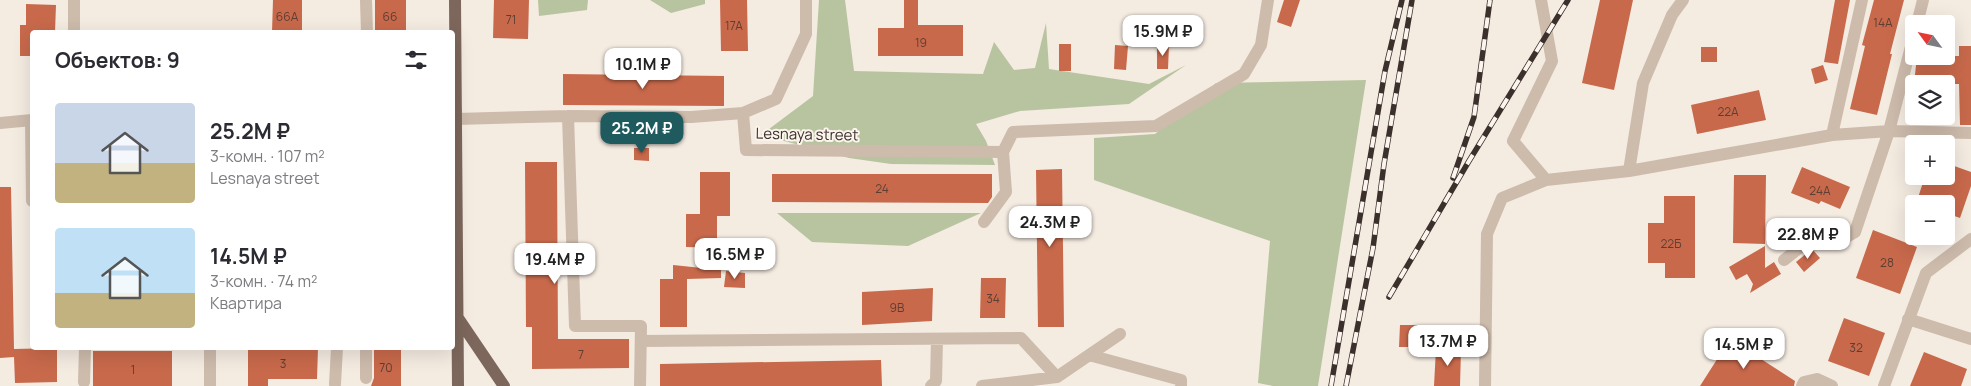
<!DOCTYPE html>
<html lang="ru">
<meta charset="utf-8">
<style>
:root{--surface:#fff;--page:#f7f7f7;--text:#2b2b33;--muted:#7c7c81;--accent:#1f5a5e}
body{margin:0;font-family:Manrope,sans-serif;background:var(--page);color:var(--text);height:100vh;display:flex;flex-direction:column;font-size:19px;white-space:nowrap}
*{box-sizing:border-box;margin:0}
p{font-size:16px;color:var(--muted)}
.icon{flex:none;width:28px;height:28px;fill:none;stroke:currentColor;stroke-width:2;stroke-linecap:round;stroke-linejoin:round}
.map{position:relative;flex:1;overflow:hidden}
.drawer{position:absolute;left:30px;top:30px;width:425px;height:320px;display:flex;flex-direction:column;background:var(--surface);border-radius:5px;box-shadow:0 5px 20px #0002}
.drawer>*{flex:none}
.needle{width:32px;rotate:303deg}
.fabs{position:absolute;left:1905px;top:15px;display:grid;gap:10px}
.fabs a{display:grid;place-items:center;width:50px;height:50px;border-radius:5px;background:var(--surface);box-shadow:0 5px 20px #0002;font-size:25px}
.price{position:absolute;translate:-50% -42px;padding:0 11px;border-radius:10px;background:#fff;color:#222;font-size:16px;line-height:32px;filter:drop-shadow(0 1px 2px #0008)}
.price::after{content:'';position:absolute;left:50%;top:30px;width:15px;height:11px;margin-left:-8px;background:inherit;clip-path:polygon(0 0,100% 0,50% 100%)}
.price.active{background:var(--accent);color:#fff}
ul{padding:0;list-style:none}
li{display:flex;align-items:center;gap:15px;height:125px;padding:0 25px}
li span{display:grid;place-items:center;flex:none;width:140px;height:100px;border-radius:5px;color:#555}
li>.icon{margin-inline-start:auto}
span .icon{width:60px;height:60px;fill:#fffc;stroke-width:1}
li b{font-size:21px}
h2{display:flex;justify-content:space-between;align-items:center;height:60px;padding:0 25px;font-size:21px}
.map>svg:first-child{display:block}
</style>
<div class="map">
<svg width="1971" height="386" viewBox="0 0 1971 386">
<rect width="100%" height="100%" fill="#f4ebe1"/>
<path fill="#b8c4a0" d="M538 0H588L587 10 539 16Z
M650 0H705V4L671 13Z
M819 0H845L854 71 983 74 994 42 1014 70 1035 68 1046 23 1049 69 1149 84 1186 65 1129 104 1020 111 976 124 986 141 995 165 891 164 849 158 761 135 813 96Z
M1366 80 1318 386H1273L1258 383 1270 241 1094 180V138L1155 134 1216 83Z
M777 213H981L908 246 812 242Z"/>
<path fill="#c8694b" d="M273 0H302V32H272Z
M375 0H406V32H375Z
M494 0H529L528 39 493 38Z
M720 0H747L748 51H721Z
M904 0H918V25H963V56H878V28H904Z
M1284 0H1300L1291 27 1277 22Z
M1600 0H1633L1614 90 1582 83Z
M1835 0H1850L1838 64 1824 62Z
M1874 0H1904L1890 54H1892L1877 115 1850 109 1865 46 1862 45Z
M26 4 56 5 55 32H32V56H20V25H26Z
M1059 44H1071V71H1059Z
M1115 45 1128 46 1126 70 1114 69Z
M1157 45H1169L1168 69H1157Z
M1959 46H1971V125H1960L1959 84H1914L1917 56H1959Z
M1701 47H1717V62H1701Z
M1823 65 1828 80 1815 84 1811 69Z
M563 74 724 76V106L563 105Z
M1759 90 1766 120 1697 134 1691 105Z
M634 148H649V161L634 160Z
M525 162H557L558 339H629V368L532 369V327H526Z
M1946 163 1971 172V186L1960 218 1946 213V204H1916L1925 176H1946Z
M1802 167 1850 187 1840 209 1821 201 1819 204 1791 193Z
M1062 169 1064 327H1038L1036 170Z
M700 172H730V216H717V248L686 247V214H700Z
M772 174H992V197L988 203 772 202Z
M1734 175H1766L1765 244 1733 243Z
M0 187H11L14 349 57 348V382L15 383 14 357 0 358Z
M1664 196H1695V278H1665V263H1648V223H1664Z
M1873 230 1917 247 1900 294 1856 278Z
M1765 246V268L1774 262 1781 274 1750 293 1753 284 1747 274 1736 280 1729 267Z
M1812 249 1820 258 1804 272 1796 262Z
M673 265 721 270V278L687 279V327H660V279H673Z
M726 271 745 273V288L724 287Z
M981 278H1006L1005 318H980Z
M933 288 932 321 862 325V292Z
M1844 318 1885 333 1869 376 1828 361Z
M1400 325H1437V347H1399Z
M1730 339 1795 381 1794 386H1700Z
M248 348H318L317 379H268V386H248Z
M374 348H401V386H371L374 378Z
M1436 348 1461 349 1460 386H1434Z
M93 351H172V386H93Z
M1924 352 1967 369 1961 386H1910Z
M881 360 882 386H660V364Z"/>
<g fill="none" stroke-linecap="round" stroke-linejoin="round">
<path stroke="#cdbbac" stroke-width="12" d="M366 0 367 32
M1541 0 1552 61 1513 141 1546 180 1629 171 1832 135 1889 131 1971 133
M1917 24 1923 0
M74 32V0
M456 110V119L568 116 691 117 743 113 746 150 1003 152
M743 113 776 99 806 34V0
M568 116 575 326H641L640 386
M31 120 32 201
M0 123 32 120
M1832 135 1862 0
M1629 171 1643 83 1672 15 1683 0
M984 222 1006 192 1003 152 1013 132 1156 126 1244 74 1261 45 1268 0
M1784 260 1812 238 1848 236 1855 232 1889 131 1914 35
M1908 319 1971 339
M641 341 1021 338 1057 377
M366 348V378
M1089 355 1181 380V386
M84 382 85 348
M335 384 337 348
M210 386V348
M931 386 936 381 937 339
M982 386 1057 377 1120 334
M1485 386 1487 234 1502 198 1546 180
M1802 386 1804 382 1817 379 1832 386
M1884 386 1926 273 1971 239"/>
<path stroke="#7d675c" stroke-width="12" d="M455 0 458 386
M458 318 504 386"/>
<defs>
<path id="rail" d="M1453 178 1474 117 1490 0
M1389 297 1469 161 1568 0
M1331 386 1385 71 1402 0
M1346 386 1373 248 1384 164 1412 0"/>
</defs>
<use href="#rail" stroke="#3b302b" stroke-width="5.5"/>
<use href="#rail" stroke="#fbf5ee" stroke-width="4" stroke-dasharray="11" stroke-linecap="butt"/>
</g>
<g text-anchor="middle" dominant-baseline="central" stroke-width="4" stroke-linejoin="round" paint-order="stroke">
<g font-size="12" fill="#5e3e33">
<text x="287" y="16">66А</text>
<text x="390" y="16">66</text>
<text x="511" y="19">71</text>
<text x="1883" y="22">14А</text>
<text x="734" y="25">17А</text>
<text x="921" y="42">19</text>
<text x="1728" y="111">22А</text>
<text x="882" y="188">24</text>
<text x="1820" y="190">24А</text>
<text x="1671" y="243">22Б</text>
<text x="1887" y="262">28</text>
<text x="993" y="298">34</text>
<text x="897" y="307">9В</text>
<text x="1856" y="347">32</text>
<text x="581" y="354">7</text>
<text x="283" y="363">3</text>
<text x="386" y="367">70</text>
<text x="133" y="369">1</text>
</g>
<g font-size="15" fill="#3b302b" stroke="#fbf5ee">
<text transform="translate(807 134) rotate(1)">Lesnaya street</text>
</g>
</g>
</svg>
<div class="fabs">
<a><svg class="needle" viewBox="-14 -14 28 28"><path d="M0-13l5 13h-10z" fill="#e53935"/><path d="M0 13l5-13h-10z" fill="#7c7c81"/></svg></a>
<a><svg class="icon" aria-label="layers" viewBox="0 0 24 24"><path d="M12 4l9 5-9 5-9-5zM3 14l9 5 9-5"/></svg></a>
<a>+</a>
<a>−</a>
</div>
<b class="price" style="left:1163px;top:57px">15.9M ₽</b>
<b class="price" style="left:643px;top:90px">10.1M ₽</b>
<b class="price active" style="left:642px;top:154px">25.2M ₽</b>
<b class="price" style="left:1050px;top:248px">24.3M ₽</b>
<b class="price" style="left:1808px;top:260px">22.8M ₽</b>
<b class="price" style="left:735px;top:280px">16.5M ₽</b>
<b class="price" style="left:555px;top:285px">19.4M ₽</b>
<b class="price" style="left:1448px;top:367px">13.7M ₽</b>
<b class="price" style="left:1744px;top:370px">14.5M ₽</b>
<section class="drawer">
<h2>Объектов: 9<svg class="icon" aria-label="filters" viewBox="0 0 24 24"><path d="M4 7h16M4 17h16"/><circle cx="9" cy="7" r="2"/><circle cx="15" cy="17" r="2"/></svg></h2>
<ul>
<li><span style="background:linear-gradient(#c9d6e8 60%,#c2b280 0)"><svg class="icon" aria-label="home" viewBox="0 0 24 24"><path d="M3 11l9-7 9 7M6 9v11h12V9"/></svg></span><div><b>25.2M ₽</b><p>3-комн. · 107 m²</p><p>Lesnaya street</p></div></li>
<li><span style="background:linear-gradient(#bfe0f5 65%,#c2b280 0)"><svg class="icon" aria-label="home" viewBox="0 0 24 24"><path d="M3 11l9-7 9 7M6 9v11h12V9"/></svg></span><div><b>14.5M ₽</b><p>3-комн. · 74 m²</p><p>Квартира</p></div></li>
</ul>
</section>
</div>
